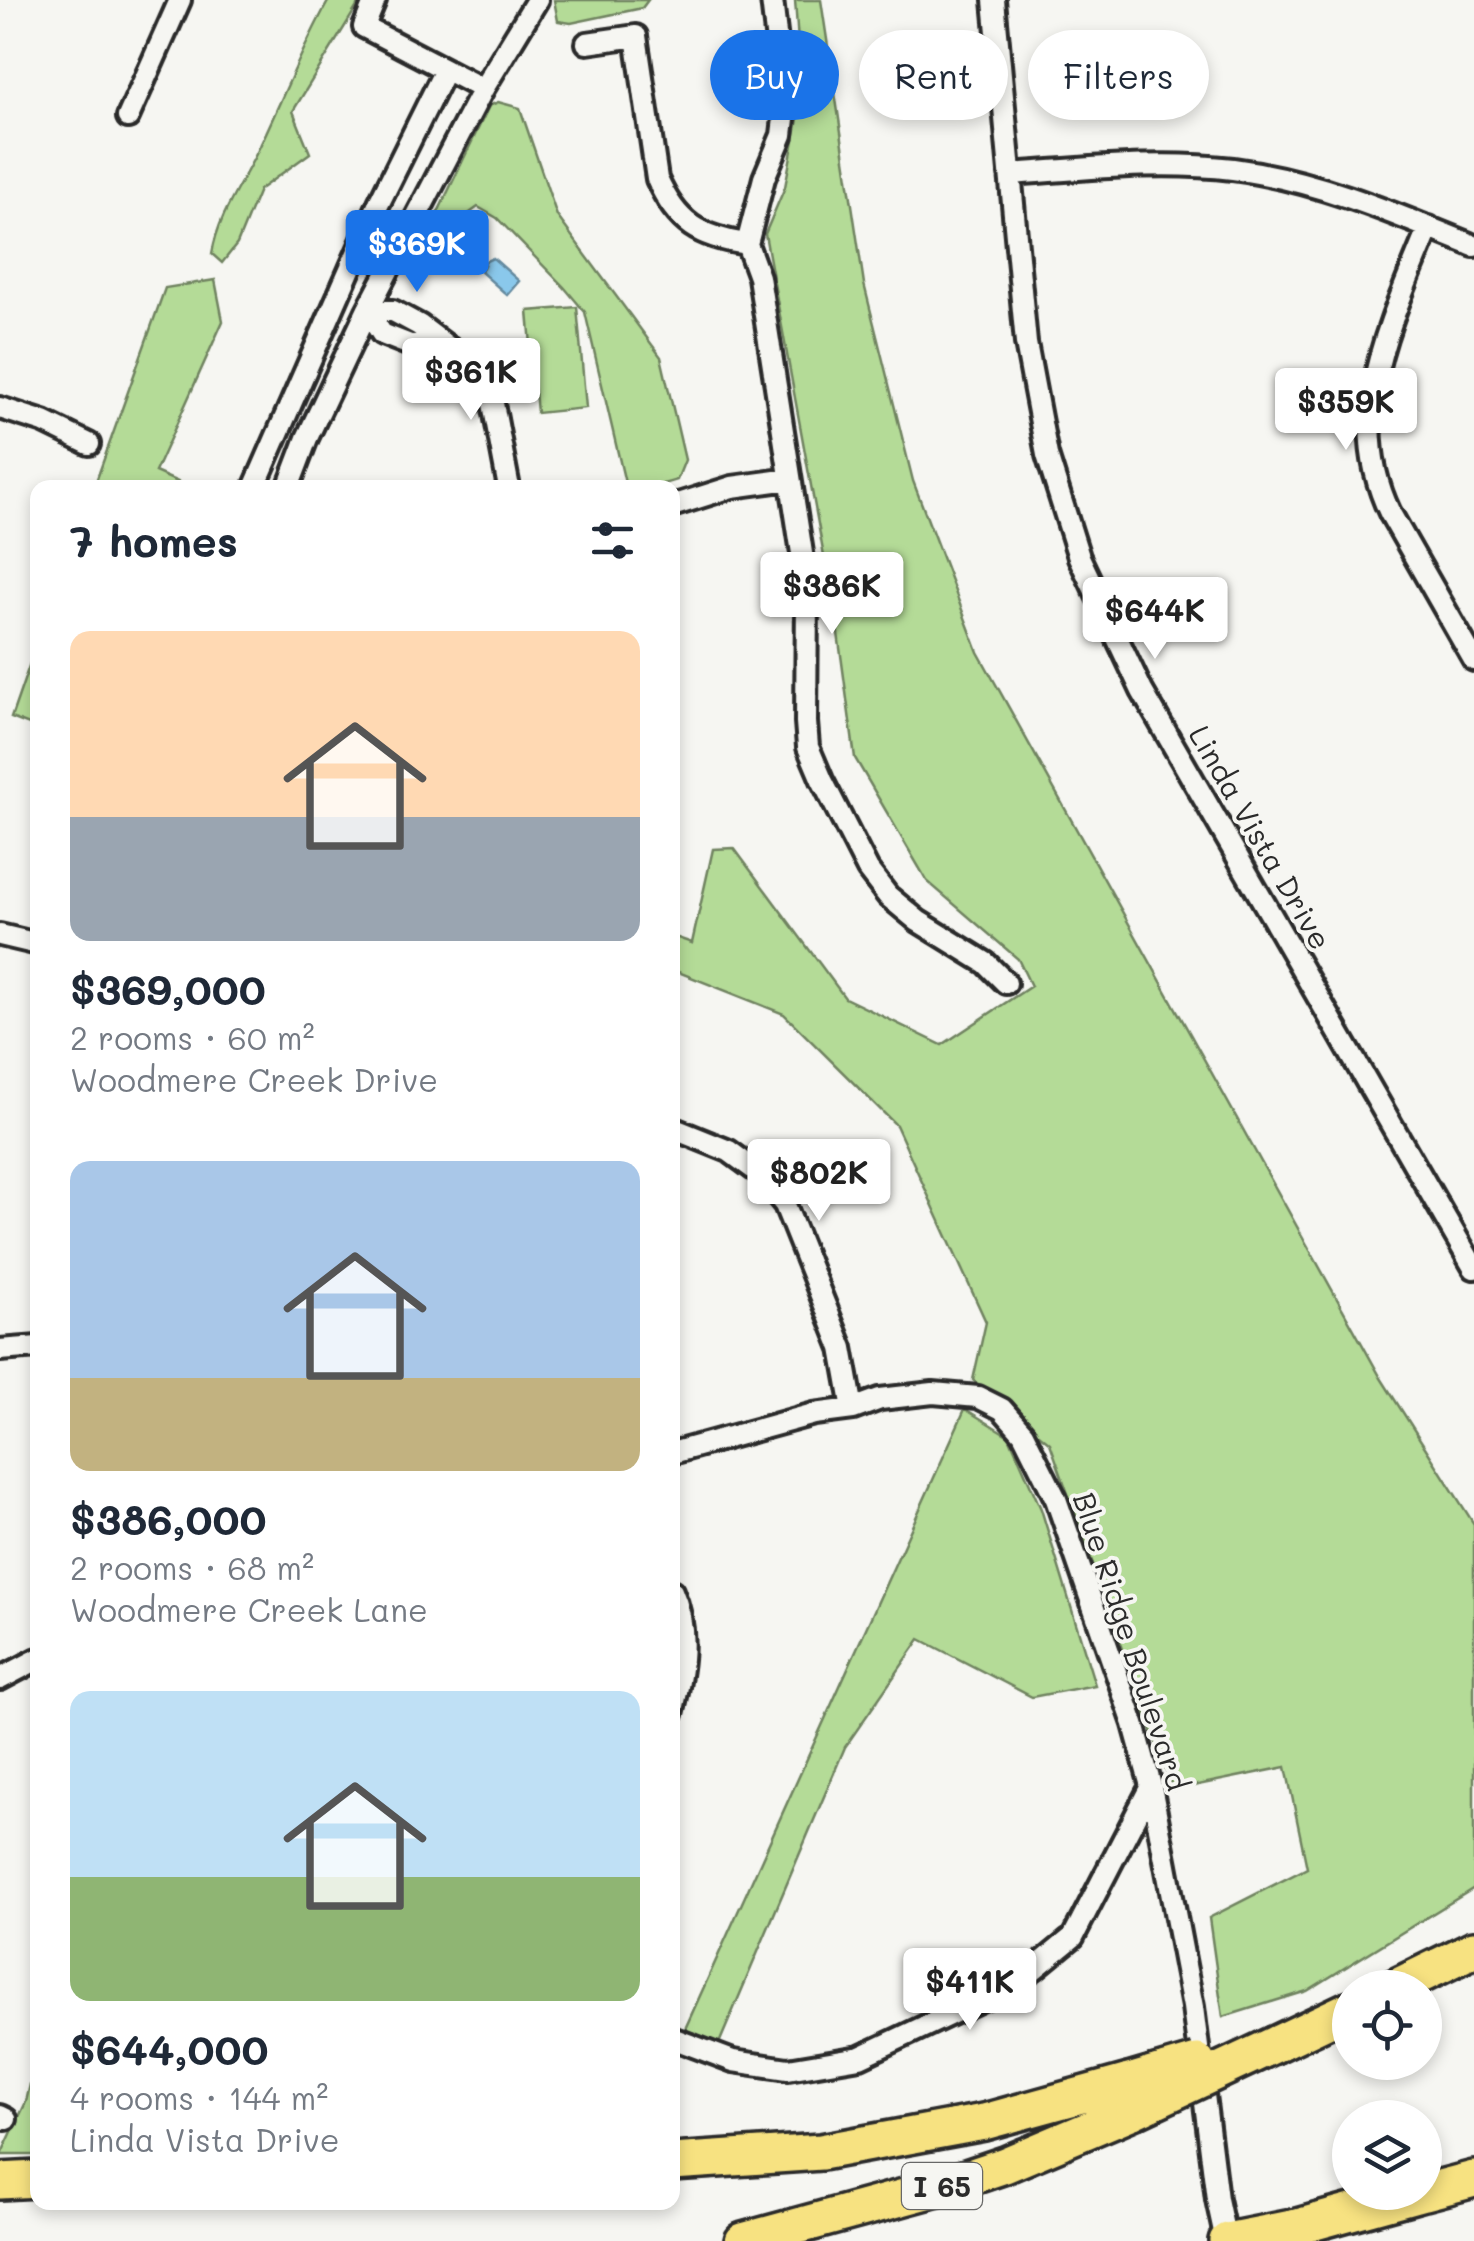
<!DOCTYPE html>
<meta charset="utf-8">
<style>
:root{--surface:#fff;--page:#f2f2f3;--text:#1f2937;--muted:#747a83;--accent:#1a73e8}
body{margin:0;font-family:Mali,sans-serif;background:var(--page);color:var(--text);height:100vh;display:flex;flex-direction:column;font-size:38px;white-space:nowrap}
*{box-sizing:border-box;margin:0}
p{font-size:32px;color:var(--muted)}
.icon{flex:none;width:55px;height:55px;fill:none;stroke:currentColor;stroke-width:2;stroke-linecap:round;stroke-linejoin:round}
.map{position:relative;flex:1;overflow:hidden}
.side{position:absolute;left:30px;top:480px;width:650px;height:1730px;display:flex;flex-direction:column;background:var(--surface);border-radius:20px;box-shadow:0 5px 15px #0003}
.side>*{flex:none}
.hud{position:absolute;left:710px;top:30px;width:612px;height:90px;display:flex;gap:20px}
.tools{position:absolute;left:1332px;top:1970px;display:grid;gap:20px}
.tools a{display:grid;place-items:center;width:110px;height:110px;border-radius:50%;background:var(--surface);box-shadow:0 5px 15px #0003;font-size:50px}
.price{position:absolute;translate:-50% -85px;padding:0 22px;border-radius:10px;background:#fff;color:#222;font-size:32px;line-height:65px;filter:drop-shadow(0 2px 5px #0008)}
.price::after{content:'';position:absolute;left:50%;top:60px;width:30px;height:22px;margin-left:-15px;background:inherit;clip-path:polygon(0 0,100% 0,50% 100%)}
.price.active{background:var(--accent);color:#fff}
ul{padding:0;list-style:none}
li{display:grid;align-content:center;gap:20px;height:530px;padding:0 40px}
li span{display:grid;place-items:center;height:310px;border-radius:20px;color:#555}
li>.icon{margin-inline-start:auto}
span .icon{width:180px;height:180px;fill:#fffc;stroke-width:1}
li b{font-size:42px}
h2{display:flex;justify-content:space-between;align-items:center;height:120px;padding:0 40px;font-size:42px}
.tag{padding:0 35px;border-radius:45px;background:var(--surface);box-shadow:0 5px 15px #0003;font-size:35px;line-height:90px}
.tag.active{background:var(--accent);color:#fff}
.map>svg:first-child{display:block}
</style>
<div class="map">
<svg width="1474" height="2241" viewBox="0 0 1474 2241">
<rect width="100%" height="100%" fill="#f6f6f2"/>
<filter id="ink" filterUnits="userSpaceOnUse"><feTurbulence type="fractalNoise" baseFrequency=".01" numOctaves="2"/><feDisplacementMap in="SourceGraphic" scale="20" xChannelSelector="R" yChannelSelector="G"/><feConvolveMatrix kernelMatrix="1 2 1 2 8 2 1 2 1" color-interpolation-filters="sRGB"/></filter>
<g filter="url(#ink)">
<path fill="#b4db97" stroke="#708361" stroke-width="2.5" d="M329 0H361L293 111 310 153 259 190 237 244 222 263 212 254C218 215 242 184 259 148 283 98 302 48 329 0Z
M554 0H648L642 8 571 23 558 21Z
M795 0H821L864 284 913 481 978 652 1381 1378 1474 1524V1888L1307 1991 1223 2017 1209 1918 1307 1868 1286 1767 1173 1790 1050 1443 973 1380 986 1322 896 1125 784 1014 673 970 672 936 692 943 713 849 734 848 845 998 942 1045 1031 986 1018 959 927 881 855 758 838 633 765 234 785 187 802 98Z
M498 102 520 108 557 216 661 357 685 460 677 480C658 486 644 490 625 483L585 312 564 287 497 218 478 207 441 234 432 225 489 106Z
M215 280 223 321 155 472 189 487H94L165 288Z
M577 307 586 408 537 413 528 311Z
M37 643V728L11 718Z
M965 1409 1009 1436 1041 1509 1095 1685 1032 1697 920 1639 845 1747 718 2046 685 2029Z
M37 2053V2155H1L26 2102Z"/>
<path fill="#8ac8eb" stroke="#64899e" stroke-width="2.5" d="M493 258 519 281 507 295 481 272 486 261Z"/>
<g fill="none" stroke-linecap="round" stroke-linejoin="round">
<defs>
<path id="street" d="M375 0 364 27 483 89
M994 0 1026 343 1047 455 1079 557 1142 691 1474 1268
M587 43 636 36 657 179C677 224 699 237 747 244
M128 117 180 0
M1010 174C1084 169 1159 160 1233 169 1317 180 1396 214 1474 246
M1429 227C1392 320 1342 414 1390 513L1474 660
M747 244 759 277 804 566 807 597 806 722 808 747 822 780 868 870 888 896 918 921 986 963 1006 983
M747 244 764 178 782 135 785 110 772 0
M367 311H393L419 325 477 369 492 398 509 488
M367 311 382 334 410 345H442
M0 408 44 422 89 444
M254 488 379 203 445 70
M288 488 307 438 367 311 483 89 537 0
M672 506 732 487 790 479
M0 935 38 944
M672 1128 729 1151 759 1173 785 1205 842 1348 853 1409
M0 1350 38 1347
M672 1453 814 1414 853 1409 880 1399 933 1393 978 1397 1002 1409 1023 1433 1056 1499 1134 1724 1151 1786 1193 2007 1217 2199 1226 2241
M672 1591C690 1631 682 1673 672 1714
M0 1679 38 1659
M672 2038 733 2061 788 2069 860 2057 989 1996 1034 1969 1073 1937 1151 1786
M0 2116 6 2119"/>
<path id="highway" d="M1394 1988 1474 1949
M1276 2044 1350 2009
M672 2162 821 2152 984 2122 1129 2082
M0 2181 38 2179
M1425 2192 1474 2179
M743 2241 934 2189 1005 2165 1133 2111
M1227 2241 1297 2227 1424 2192"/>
</defs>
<use href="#street" stroke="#2b2b2b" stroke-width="28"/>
<use href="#highway" stroke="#2b2b2b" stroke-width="42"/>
<use href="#street" stroke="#f6f6f2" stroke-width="20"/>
<use href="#highway" stroke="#f7e281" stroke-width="35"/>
<defs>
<path id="highway-bridge" d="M1129 2082 1197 2062
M1133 2111 1276 2044"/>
</defs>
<use href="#highway-bridge" stroke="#2b2b2b" stroke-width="42" stroke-linecap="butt"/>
<use href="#highway-bridge" stroke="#f7e281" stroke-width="35"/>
</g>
</g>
<g text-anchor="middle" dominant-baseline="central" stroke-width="8" stroke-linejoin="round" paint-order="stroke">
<rect fill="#f6f6f2" stroke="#686867" stroke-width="2.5" x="902" y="2163" width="80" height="46" rx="8"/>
<g font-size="28" font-weight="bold" fill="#2b2b2b">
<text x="942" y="2186">I 65</text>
</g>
<g font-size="30" fill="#2b2b2b" stroke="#f6f6f2">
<text transform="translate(1261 837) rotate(60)">Linda Vista Drive</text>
<text transform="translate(1132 1641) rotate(72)">Blue Ridge Boulevard</text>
</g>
</g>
</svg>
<div class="tools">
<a><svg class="icon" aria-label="locate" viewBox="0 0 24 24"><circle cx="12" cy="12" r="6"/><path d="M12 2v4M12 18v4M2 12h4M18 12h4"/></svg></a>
<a><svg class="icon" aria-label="layers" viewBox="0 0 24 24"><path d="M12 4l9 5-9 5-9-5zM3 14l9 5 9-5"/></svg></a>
</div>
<b class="price active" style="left:417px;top:295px">$369K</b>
<b class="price" style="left:471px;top:423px">$361K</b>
<b class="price" style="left:1346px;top:453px">$359K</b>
<b class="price" style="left:832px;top:637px">$386K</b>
<b class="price" style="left:1155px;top:662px">$644K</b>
<b class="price" style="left:819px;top:1224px">$802K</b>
<b class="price" style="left:970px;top:2033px">$411K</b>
<div class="hud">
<a class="tag active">Buy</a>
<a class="tag">Rent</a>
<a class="tag">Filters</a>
</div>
<section class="side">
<h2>7 homes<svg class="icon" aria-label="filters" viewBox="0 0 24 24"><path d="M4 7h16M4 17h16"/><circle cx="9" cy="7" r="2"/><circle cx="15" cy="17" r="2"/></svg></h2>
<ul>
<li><span style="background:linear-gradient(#ffd9b3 60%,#9aa5b1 0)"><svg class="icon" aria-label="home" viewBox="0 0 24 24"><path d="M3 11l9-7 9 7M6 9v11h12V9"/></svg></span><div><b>$369,000</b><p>2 rooms · 60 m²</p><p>Woodmere Creek Drive</p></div></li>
<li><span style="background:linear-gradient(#a9c7e8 70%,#c2b280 0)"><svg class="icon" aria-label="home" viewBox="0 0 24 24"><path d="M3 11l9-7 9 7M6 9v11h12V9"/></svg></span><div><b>$386,000</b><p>2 rooms · 68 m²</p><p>Woodmere Creek Lane</p></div></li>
<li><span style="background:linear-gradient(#bfe0f5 60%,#8fb573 0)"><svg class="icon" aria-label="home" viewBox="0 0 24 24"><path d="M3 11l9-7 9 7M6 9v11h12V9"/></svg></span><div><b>$644,000</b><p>4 rooms · 144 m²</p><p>Linda Vista Drive</p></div></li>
</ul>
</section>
</div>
